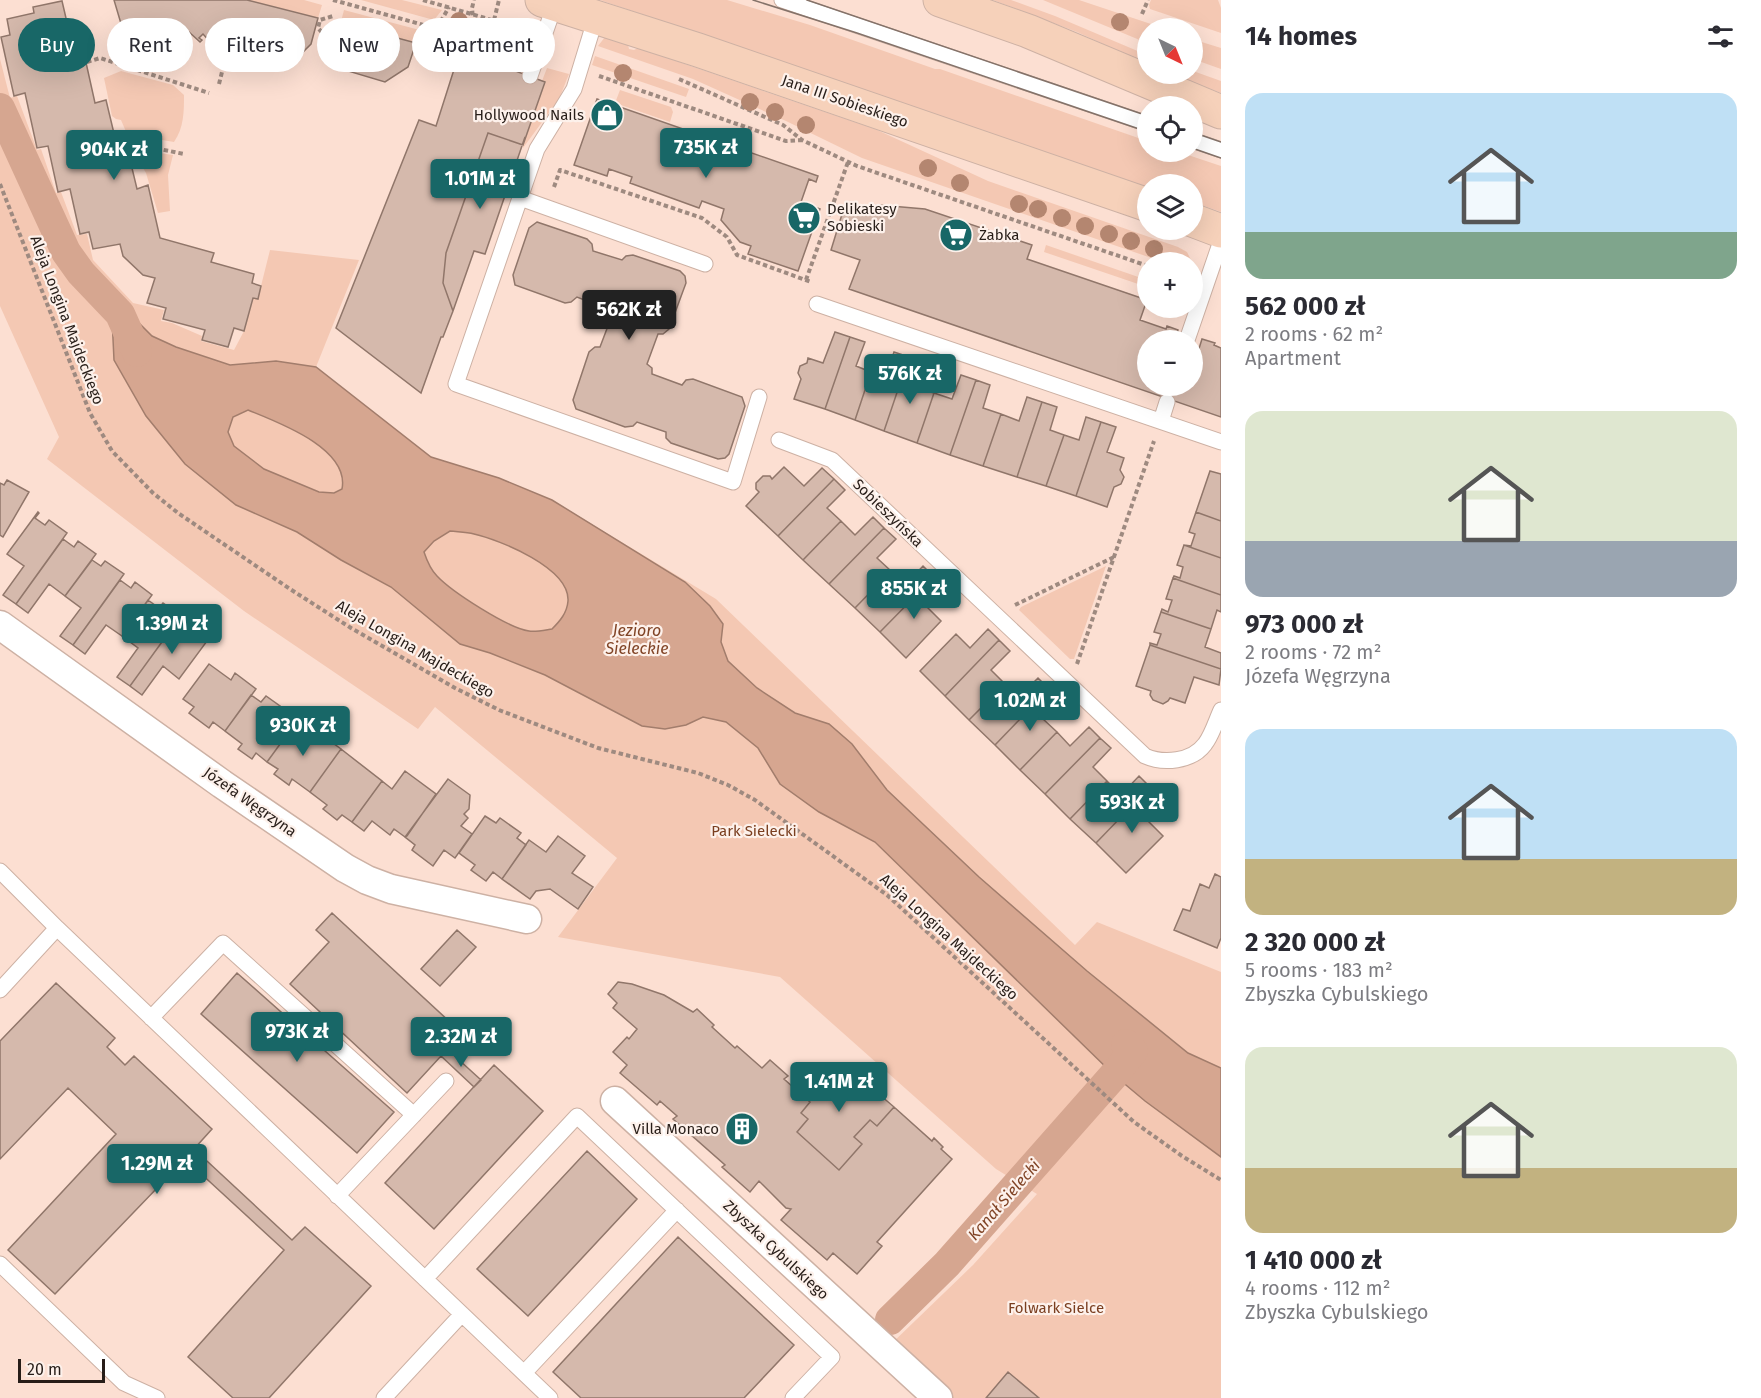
<!DOCTYPE html>
<meta charset="utf-8">
<style>
:root{--surface:#fff;--page:#f7f7f7;--text:#2b2b33;--muted:#7c7c81;--accent:#186767}
body{margin:0;font-family:"Fira Sans",sans-serif;background:var(--page);color:var(--text);height:100vh;display:flex;flex-direction:column;font-size:22px;white-space:nowrap}
*{box-sizing:border-box;margin:0}
p{font-size:20px;color:var(--muted)}
.icon{flex:none;width:33px;height:33px;fill:none;stroke:currentColor;stroke-width:2;stroke-linecap:round;stroke-linejoin:round}
.map{position:relative;flex:1;overflow:hidden}
.panel{display:flex;flex-direction:column;background:var(--surface);width:540px}
.panel>*{flex:none}
.hud{position:absolute;left:18px;top:18px;width:570px;height:54px;display:flex;gap:12px}
.needle{width:39px;rotate:137deg}
.fabs{position:absolute;left:1137px;top:18px;display:grid;gap:12px}
.fabs a{display:grid;place-items:center;width:66px;height:66px;border-radius:50%;background:var(--surface);box-shadow:0 6px 24px #0002;font-size:30px}
.scale{position:absolute;left:18px;bottom:15px;width:87px;box-sizing:border-box;padding-left:6px;border:3px solid #271d18;border-top:0;font-size:16px;line-height:21px;white-space:nowrap;color:#271d18;-webkit-text-stroke:4px #fdf1eb;paint-order:stroke}
.price{position:absolute;translate:-50% -51px;padding:0 14px;border-radius:6px;background:var(--accent);color:#fff;font-size:20px;line-height:39px;filter:drop-shadow(0 2px 3px #0008)}
.price::after{content:'';position:absolute;left:50%;top:36px;width:18px;height:14px;margin-left:-9px;background:inherit;clip-path:polygon(0 0,100% 0,50% 100%)}
.price.active{background:#222;color:#fff}
ul{padding:0;list-style:none}
li{display:grid;align-content:center;gap:12px;height:318px;padding:0 24px}
li span{display:grid;place-items:center;height:186px;border-radius:18px;color:#555}
li>.icon{margin-inline-start:auto}
span .icon{width:108px;height:108px;fill:#fffc;stroke-width:1}
li b{font-size:26px}
h2{display:flex;justify-content:space-between;align-items:center;height:72px;padding:0 24px;font-size:26px}
.tag{padding:0 21px;border-radius:27px;background:var(--surface);box-shadow:0 6px 24px #0002;font-size:21px;line-height:54px}
.tag.active{background:var(--accent);color:#fff}
main{display:flex;flex:1;min-height:0}
.map>svg:first-child{display:block}
</style>
<main>
<div class="map">
<svg width="1221" height="1398" viewBox="0 0 1221 1398">
<rect width="100%" height="100%" fill="#fcdfd2"/>
<path fill="#f4c8b3" d="M247 0H304L322 5 318 18Z
M361 0H402L442 10 434 20Z
M600 0H727L810 25 935 69H940L1147 141 1148 152H1179L1221 166V212L1193 202 1192 184H1148L1147 187Z
M993 0H1011L1055 16 1147 55V64L1077 32Z
M1043 0H1079L1163 28H1148L1147 43Z
M1151 0H1218L1221 8V33L1150 9 1149 5Z
M344 10 465 42 462 52 416 43 349 25 347 29H339Z
M482 22 531 36 527 46 484 34 480 28Z
M605 37 628 45 629 49 634 50 638 48 875 129 988 181 1178 247 1187 252 1192 262H1163L862 158 786 121 693 79 598 46Z
M1192 39 1221 48V69L1193 59Z
M595 56 689 89 686 97 592 65Z
M0 59 10 98 17 96 37 150 41 149 56 193 61 192 77 235 87 234 93 260 133 303 164 310 161 321 172 323 202 336 201 341 234 350 244 331 253 298H258L270 250 359 260 316 367 431 457 499 478 552 500 716 599 1075 945 1097 922 1221 972V1398H946L888 1347 973 1265 1037 1194 996 1169 780 977 558 937 617 858 435 707 418 729 244 611 47 459 59 437 0 306Z
M547 68 569 74 559 99 523 148V145L545 82 542 81Z
M121 71 173 85 184 95C184 111 184 128 174 142L127 134 121 120 116 119 112 116 104 78Z
M1193 71 1221 81V93L1171 74H1192Z
M620 90 671 107 673 112 670 122 615 103Z
M132 149 173 155 168 175 170 211 158 213 146 173 137 158H132Z
M1046 245 1147 280V287L1044 252Z
M1106 566 1074 659H1070L1019 610 1021 607Z"/>
<path fill="#d6a690" stroke="#a27d6c" stroke-width="1.5" fill-rule="evenodd" d="M126 310 152 336 176 347 230 365 276 361 316 367 431 457 499 478 552 500 685 582 710 606 723 624 721 642 728 661 757 688 795 713 829 724 852 744 887 790 979 877 1087 971 1188 1053 1221 1068V1157L1145 1101 1114 1075 875 842 819 812 780 784 758 748 726 722 703 717 686 725 665 729 642 726 545 675 490 653 460 644 391 587 341 560 297 532 236 505 185 464 146 416 114 360 112 318ZM248 410C277 422 350 448 342 489L334 493 319 492 264 469 234 446 228 432 233 417ZM450 531C458 532 466 532 474 534 500 540 570 568 568 601 567 613 560 621 552 629 545 630 536 632 529 631 508 628 452 592 437 576 430 569 427 561 424 552L434 541Z"/>
<g fill="none" stroke-linecap="round" stroke-linejoin="round">
<path stroke="#d6a690" stroke-width="30" d="M0 108 66 252 81 273 120 314 137 352
M890 1320 947 1264 1114 1075 1133 1051 1126 1044"/>
</g>
<path fill="#d5b9ac" stroke="#90766a" stroke-width="1.5" d="M114 0H247L318 18 311 44 290 65 265 56 264 58 252 53V55L213 45 203 34 199 38 202 40 200 42 189 32 187 34 189 37 188 39 178 30 175 33 177 35 166 47 125 37Z
M62 1 76 61 85 58 95 103 106 100 117 146 126 143 137 189 148 185 160 238 214 253 211 262 254 274 252 283 261 286 258 299 253 298 244 331 234 328 228 347 202 340 205 330 163 319 166 308 147 303 155 278 143 275 123 256 120 244 93 249 89 232 80 234 70 189 58 192 48 146 37 148 25 93 14 96 1 37 10 35 7 19 34 13 33 7Z
M349 25 416 43 408 67 385 82 348 71 342 49Z
M458 57 484 66 486 60 545 82 523 145 488 133 446 253 443 283 453 311 443 337H441L421 393 336 328 419 120 436 126Z
M597 99 818 176 816 182 809 179 801 202 820 209 798 271 748 254 751 246 740 242 721 220 724 209 702 201 699 208 630 183 632 177 609 169 607 176 574 165Z
M488 133 523 145 525 137 485 254 474 251 453 311 443 283 446 253Z
M879 205 925 209 1032 245 1027 259 1147 300 1140 320 1166 329 1167 326 1178 330 1175 340H1148V386H1192V354L1197 355 1202 339 1215 343 1214 345 1221 348V417L849 289 860 260 831 250 843 211Z
M537 222 587 239 592 244 593 251 622 260 626 256 633 255 680 271 685 276 686 283 669 329 663 334H658L647 364 652 368V374L682 385 686 380 693 379 742 397 745 406 729 454 725 458 718 459 671 443 666 438V432L637 422 633 426 625 427 576 409 573 400 589 352 595 347H600L611 318 606 315 605 308 577 297 571 302 565 303 515 285 513 275 529 228Z
M835 332 850 337 825 409 794 399 801 379 798 373 800 366 807 363 808 358 823 363Z
M850 337 865 342 856 366 871 372 855 420 825 409Z
M894 352 909 357 884 431 855 420 871 372 886 376Z
M909 357 924 362 915 387 934 393 917 443 884 431Z
M961 375 976 380 950 455 917 443 934 393 952 399Z
M976 380 990 385 983 408 1001 414 983 466 950 455Z
M1027 397 1042 402 1017 477 983 466 1001 414 1019 421Z
M1042 402 1057 407 1050 430 1064 435 1046 486 1017 477Z
M1086 417 1101 422 1076 496 1046 486 1064 435 1079 440Z
M1101 422 1116 427 1107 452 1124 458 1120 470 1124 477 1121 484 1114 487 1107 507 1076 496Z
M784 467 804 486 822 468 834 479 778 536 746 506 759 492 756 489V483L763 476H770L772 479Z
M1210 471 1221 474V521L1196 512Z
M834 479 845 490 827 508 841 521 803 560 778 536Z
M7 480 29 492 3 537 0 535V483L4 485Z
M38 512 39 513 35 518 45 525 49 520 67 533 16 604 3 595 24 566 7 554Z
M1196 512 1221 521V558L1184 545 1191 546 1195 534 1189 532Z
M873 517 884 528 829 584 803 560 841 521 855 535Z
M884 528 896 539 877 558 891 571 855 608 829 584Z
M63 539 74 547 78 541 96 554 65 596 49 584 28 613 16 604Z
M1184 545 1221 558V595L1173 578 1174 576 1180 578 1183 567 1177 565Z
M92 560 101 566 105 561 124 574 73 645 60 636 81 608 65 596Z
M923 566 934 577 880 632 855 608 891 571 905 585Z
M934 577 945 588 927 607 941 621 906 658 880 632Z
M1173 578 1221 595V612L1217 610 1211 629 1161 612 1162 609 1168 612 1172 600 1166 599Z
M120 580 131 588 135 582 152 595 122 636 106 625 85 654 73 645Z
M148 600 159 608 163 603 181 616 130 686 117 677 138 648 122 636Z
M1161 612 1211 629 1205 647 1221 653V669L1150 645V643L1157 645 1161 634 1154 632Z
M177 621 187 629 192 624 210 637 179 679 163 666 142 695 130 686Z
M988 629 999 640 945 696 920 671 956 634 970 648Z
M999 640 1010 651 991 670 1005 684 969 720 945 696Z
M1150 645 1221 669 1219 685 1194 677 1185 703 1170 698 1168 701 1163 704 1153 700 1150 695 1151 691 1136 686Z
M209 664 231 680 235 673 256 689 225 731 213 722 209 728 189 713 194 707 183 699Z
M1038 678 1049 689 995 745 969 720 1005 684 1020 696Z
M1049 689 1061 700 1043 719 1057 732 1020 770 995 745Z
M251 695 261 702 266 696 287 711 283 717 294 725 267 762 256 753 252 759 238 749 242 744 225 731Z
M294 725 304 732 309 726 341 749 310 792 292 779 289 785 274 774 278 769 267 762Z
M1089 727 1100 738 1045 794 1020 770 1057 732 1070 746Z
M1100 738 1111 748 1093 767 1107 781 1070 819 1045 794Z
M341 749 382 781 352 822 342 815 337 820 323 809 327 805 310 792Z
M405 771 436 794 407 836 405 837 394 829 390 835 372 821 364 831 352 822 382 781 392 789Z
M1139 776 1150 787 1096 843 1070 819 1107 781 1121 795Z
M448 779 470 795 469 809 464 814 468 818 461 826 472 834 455 858 444 850 433 866 412 850 415 845 405 837Z
M1150 787 1161 798 1144 817 1163 836 1126 873 1096 843Z
M485 816 496 823 500 818 521 833 517 838 526 845 502 879 493 872 486 881 471 870 475 865 459 853Z
M558 836 585 856 572 873 593 887 578 909 550 889 536 891 530 899 502 879 529 840 546 852Z
M1215 874 1221 877V938L1217 948 1174 930 1183 909 1190 911 1200 884 1209 888Z
M332 913 451 1023 455 1019 465 1029 457 1037 461 1040 455 1047 452 1044 407 1093 290 984 329 942 316 930Z
M457 930 476 947 440 986 421 969Z
M237 973 394 1112 357 1153 201 1014Z
M618 982 632 984 664 995 693 1012 697 1009 714 1025 712 1027 735 1048 737 1046 762 1068 770 1060 788 1076 784 1079 810 1102 801 1113 808 1119 797 1132 839 1170 862 1144 854 1137 870 1120 877 1126 894 1107 932 1141 934 1138 943 1147 941 1149 952 1159 877 1242 882 1246 857 1274 833 1253 827 1260 781 1220 791 1209 786 1208 759 1181 750 1192 722 1167 725 1165 673 1119 677 1116 660 1101 657 1105 620 1073 627 1065 613 1052 627 1037 629 1039 637 1029 613 1008 617 1003 608 994Z
M56 983 115 1038 107 1047 125 1065 134 1056 212 1129 194 1149 292 1240 305 1227 371 1286 269 1398H233L188 1357 284 1250 185 1159 55 1294 8 1250 116 1134 68 1088 0 1159V1041Z
M447 1049 481 1080 474 1087 441 1056Z
M494 1065 543 1111 434 1229 385 1183Z
M845 1065 894 1107 877 1126 870 1120 854 1137 862 1144 839 1170 797 1132 808 1119 801 1113 810 1102 797 1091 819 1066 833 1078Z
M587 1151 637 1199 528 1316 477 1269Z
M678 1237 794 1345 744 1398H581L553 1372Z
M1008 1372 1039 1398H986Z"/>
<g fill="none" stroke-linecap="round" stroke-linejoin="round">
<defs>
<path id="service" d="M782 0 1148 124
M530 76 555 4
M1192 140 1221 150
M520 198 537 149 574 89 596 17
M705 264 520 198 456 384 733 482 759 397
M817 304 1221 442
M1187 340 1221 241
M1161 421 1167 402
M779 440 832 460 1145 756C1163 764 1192 762 1205 744 1212 735 1216 721 1221 710
M0 871 57 928
M0 990 57 928 550 1398
M151 1018 223 943 414 1115
M337 1196 446 1081
M0 1264 124 1383 157 1398
M425 1279 577 1116 832 1357 793 1398
M524 1373 677 1210
M384 1398 462 1314"/>
<path id="minor" d="M0 625 222 784 345 868 367 880 391 889 527 919
M615 1101 938 1398"/>
<path id="secondary" d="M542 0 698 50 1148 205
M940 0 1028 31 1221 112
M1192 220 1221 231"/>
</defs>
<use href="#service" stroke="#cdb1a4" stroke-width="17"/>
<use href="#minor" stroke="#cdb1a4" stroke-width="31"/>
<use href="#secondary" stroke="#cdb1a4" stroke-width="35"/>
<path stroke="#9e8a80" stroke-width="4" stroke-dasharray="4.5 3" stroke-linecap="butt" d="M333 0 518 51
M423 0 523 29
M1142 14 1148 0
M494 20 499 0
M437 28 449 7
M468 37 473 19 472 8 474 0
M327 38 318 28 320 20 333 16
M87 62 100 58 209 93
M599 76 786 141 802 140
M679 79 783 125 802 140 857 166 1148 266
M219 84 228 48
M127 146 135 144 184 154
M0 184 90 413 112 451 153 493 178 513 290 589 351 628 455 688 499 710 598 748 698 773 728 785 755 800 887 895 1134 1122 1182 1156 1221 1180
M554 187 560 170 702 218 727 237 737 255 811 282
M806 280 848 162
M1015 605 1114 557
M1077 664 1154 441"/>
<use href="#service" stroke="#fff" stroke-width="15"/>
<use href="#minor" stroke="#fff" stroke-width="28"/>
<use href="#secondary" stroke="#f6d1ba" stroke-width="33"/>
<path stroke="#847269" stroke-width="1.5" d="M753 0 857 33 1148 132
M807 0 1148 116
M1192 132 1221 142
M1192 148 1221 158"/>
</g>
<g fill="#b48670">
<circle cx="459" cy="21" r="9"/>
<circle cx="1120" cy="22" r="9"/>
<circle cx="623" cy="73" r="9"/>
<circle cx="750" cy="102" r="9"/>
<circle cx="775" cy="112" r="9"/>
<circle cx="806" cy="125" r="9"/>
<circle cx="928" cy="168" r="9"/>
<circle cx="960" cy="183" r="9"/>
<circle cx="1019" cy="204" r="9"/>
<circle cx="1038" cy="209" r="9"/>
<circle cx="1062" cy="218" r="9"/>
<circle cx="1085" cy="226" r="9"/>
<circle cx="1109" cy="234" r="9"/>
<circle cx="1131" cy="241" r="9"/>
<circle cx="1154" cy="249" r="9"/>
</g>
<defs>
<symbol id="shop-disc" viewBox="-11 -11 22 22"><circle r="9.5" fill="#186767" stroke="#fdf1eb"/><path d="M-5-2.5h2.3a2.7 3.5 0 0 1 5.4 0H5L5.5 6h-11ZM-1.5-2.5h3a1.5 2.3 0 0 0-3 0Z" fill="#fff"/></symbol>
<symbol id="supermarket-disc" viewBox="-11 -11 22 22"><circle r="9.5" fill="#186767" stroke="#fdf1eb"/><path d="M-6-5.5h2.5l.6 2H6L4.5 2H-2.5L-4.4-4H-6ZM-1.5 3.2a1.3 1.3 0 1 0 .1 0ZM3 3.2a1.3 1.3 0 1 0 .1 0Z" fill="#fff"/></symbol>
<symbol id="building-disc" viewBox="-11 -11 22 22"><circle r="9.5" fill="#186767" stroke="#fdf1eb"/><path d="M-4-6H4V6H1V3H-1V6H-4ZM-2.5-4.3h1.7v1.8h-1.7ZM.8-4.3h1.7v1.8H.8ZM-2.5-1h1.7V.8h-1.7ZM.8-1h1.7V.8H.8Z" fill="#fff"/></symbol>
</defs>
<g fill-rule="evenodd">
<use href="#shop-disc" x="588" y="96" width="38" height="38"/>
<use href="#supermarket-disc" x="785" y="199" width="38" height="38"/>
<use href="#supermarket-disc" x="937" y="216" width="38" height="38"/>
<use href="#building-disc" x="723" y="1110" width="38" height="38"/>
</g>
<g text-anchor="middle" dominant-baseline="central" stroke-width="4.5" stroke-linejoin="round" paint-order="stroke">
<g font-size="15" fill="#271d18" stroke="#fdf1eb">
<text transform="translate(845 101) rotate(19)">Jana III Sobieskiego</text>
<text transform="translate(67 320) rotate(69)">Aleja Longina Majdeckiego</text>
<text transform="translate(888 513) rotate(44)">Sobieszyńska</text>
<text transform="translate(415 649) rotate(30)">Aleja Longina Majdeckiego</text>
<text transform="translate(250 802) rotate(35)">Józefa Węgrzyna</text>
<text transform="translate(949 937) rotate(42)">Aleja Longina Majdeckiego</text>
<text transform="translate(776 1250) rotate(43)">Zbyszka Cybulskiego</text>
</g>
<g font-size="15" fill="#271d18" stroke="#fdf1eb" text-anchor="end">
<text x="584" y="115">Hollywood Nails</text>
<text x="827" y="209" text-anchor="start">Delikatesy<tspan x="827" dy="17">Sobieski</tspan></text>
<text x="979" y="235" text-anchor="start">Żabka</text>
<text x="719" y="1129">Villa Monaco</text>
</g>
<g font-size="15" fill="#7a3e1f" stroke="#fdf1eb">
<text x="754" y="831">Park Sielecki</text>
<text x="1056" y="1308">Folwark Sielce</text>
</g>
<g font-size="16" font-style="italic" fill="#814426" stroke="#fdf1eb">
<text x="637" y="630">Jezioro<tspan x="637" dy="18">Sieleckie</tspan></text>
<text transform="translate(1004 1200) rotate(-49)">Kanał Sielecki</text>
</g>
</g>
</svg>
<div class="fabs">
<a><svg class="needle" viewBox="-14 -14 28 28"><path d="M0-13l5 13h-10z" fill="#e53935"/><path d="M0 13l5-13h-10z" fill="#7c7c81"/></svg></a>
<a><svg class="icon" aria-label="locate" viewBox="0 0 24 24"><circle cx="12" cy="12" r="6"/><path d="M12 2v4M12 18v4M2 12h4M18 12h4"/></svg></a>
<a><svg class="icon" aria-label="layers" viewBox="0 0 24 24"><path d="M12 4l9 5-9 5-9-5zM3 14l9 5 9-5"/></svg></a>
<a>+</a>
<a>−</a>
</div>
<div class="scale">20 m</div>
<b class="price" style="left:706px;top:179px">735K zł</b>
<b class="price" style="left:114px;top:181px">904K zł</b>
<b class="price" style="left:480px;top:210px">1.01M zł</b>
<b class="price active" style="left:629px;top:341px">562K zł</b>
<b class="price" style="left:910px;top:405px">576K zł</b>
<b class="price" style="left:914px;top:620px">855K zł</b>
<b class="price" style="left:172px;top:655px">1.39M zł</b>
<b class="price" style="left:1030px;top:732px">1.02M zł</b>
<b class="price" style="left:303px;top:757px">930K zł</b>
<b class="price" style="left:1132px;top:834px">593K zł</b>
<b class="price" style="left:297px;top:1063px">973K zł</b>
<b class="price" style="left:461px;top:1068px">2.32M zł</b>
<b class="price" style="left:839px;top:1113px">1.41M zł</b>
<b class="price" style="left:157px;top:1195px">1.29M zł</b>
<div class="hud">
<a class="tag active">Buy</a>
<a class="tag">Rent</a>
<a class="tag">Filters</a>
<a class="tag">New</a>
<a class="tag">Apartment</a>
</div>
</div>
<section class="panel">
<h2>14 homes<svg class="icon" aria-label="filters" viewBox="0 0 24 24"><path d="M4 7h16M4 17h16"/><circle cx="9" cy="7" r="2"/><circle cx="15" cy="17" r="2"/></svg></h2>
<ul>
<li><span style="background:linear-gradient(#bfe0f5 75%,#7fa58c 0)"><svg class="icon" aria-label="home" viewBox="0 0 24 24"><path d="M3 11l9-7 9 7M6 9v11h12V9"/></svg></span><div><b>562 000 zł</b><p>2 rooms · 62 m²</p><p>Apartment</p></div></li>
<li><span style="background:linear-gradient(#dfe7d0 70%,#9aa5b1 0)"><svg class="icon" aria-label="home" viewBox="0 0 24 24"><path d="M3 11l9-7 9 7M6 9v11h12V9"/></svg></span><div><b>973 000 zł</b><p>2 rooms · 72 m²</p><p>Józefa Węgrzyna</p></div></li>
<li><span style="background:linear-gradient(#bfe0f5 70%,#c2b280 0)"><svg class="icon" aria-label="home" viewBox="0 0 24 24"><path d="M3 11l9-7 9 7M6 9v11h12V9"/></svg></span><div><b>2 320 000 zł</b><p>5 rooms · 183 m²</p><p>Zbyszka Cybulskiego</p></div></li>
<li><span style="background:linear-gradient(#dfe7d0 65%,#c2b280 0)"><svg class="icon" aria-label="home" viewBox="0 0 24 24"><path d="M3 11l9-7 9 7M6 9v11h12V9"/></svg></span><div><b>1 410 000 zł</b><p>4 rooms · 112 m²</p><p>Zbyszka Cybulskiego</p></div></li>
</ul>
</section>
</main>
